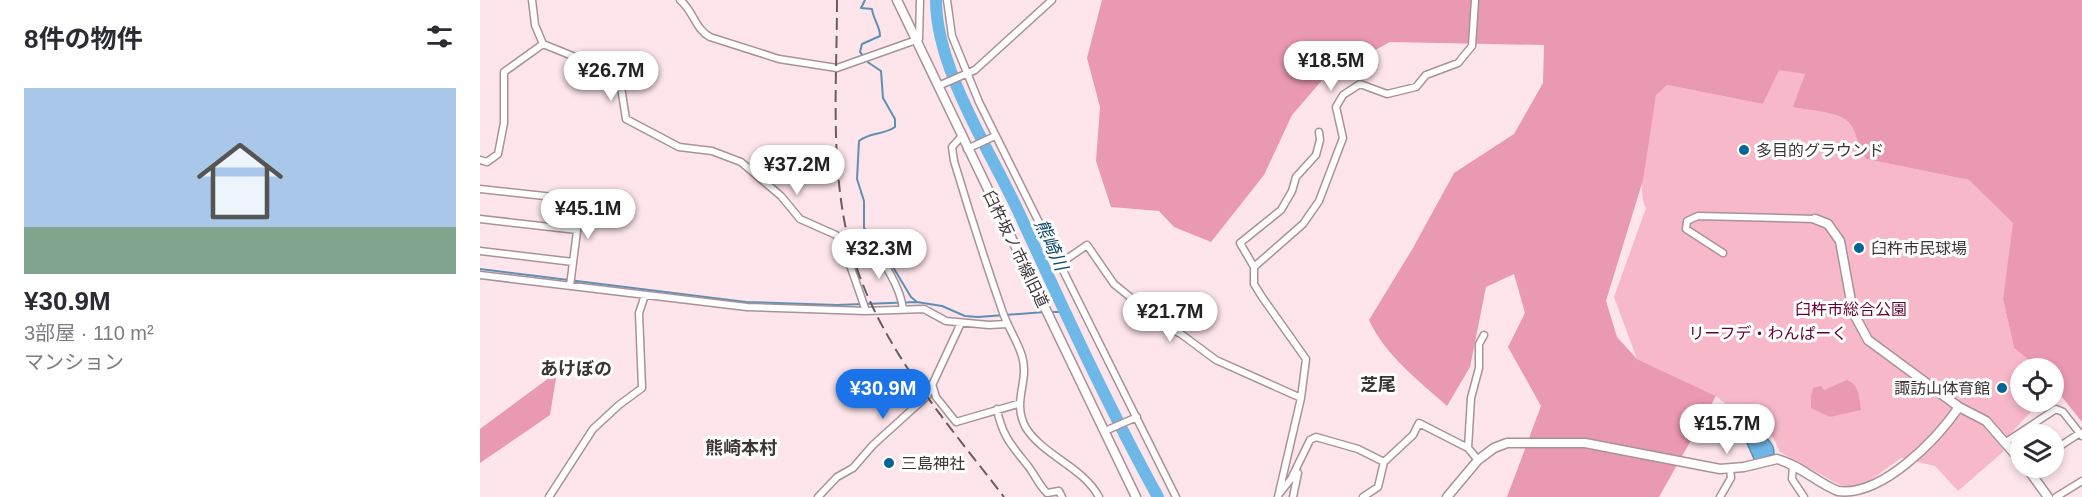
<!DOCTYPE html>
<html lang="ja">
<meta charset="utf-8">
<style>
:root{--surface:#fff;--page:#f7f7f7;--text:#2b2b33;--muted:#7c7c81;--line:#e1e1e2;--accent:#1a73e8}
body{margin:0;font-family:Helvetica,"Noto Sans JP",sans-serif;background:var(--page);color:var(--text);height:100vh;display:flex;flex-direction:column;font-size:22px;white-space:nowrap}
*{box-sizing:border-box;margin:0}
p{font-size:20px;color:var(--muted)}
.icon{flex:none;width:33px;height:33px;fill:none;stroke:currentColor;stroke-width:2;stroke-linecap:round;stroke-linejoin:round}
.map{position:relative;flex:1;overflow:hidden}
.panel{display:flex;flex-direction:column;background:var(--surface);width:480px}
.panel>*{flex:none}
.controls{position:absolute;left:1530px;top:358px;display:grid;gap:12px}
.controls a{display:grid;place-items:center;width:54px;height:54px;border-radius:50%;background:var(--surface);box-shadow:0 3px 9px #0003;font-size:30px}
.price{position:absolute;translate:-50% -51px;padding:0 14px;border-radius:21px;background:#fff;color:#222;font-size:20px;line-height:39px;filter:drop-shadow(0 2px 3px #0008)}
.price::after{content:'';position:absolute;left:50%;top:36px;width:18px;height:14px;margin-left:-9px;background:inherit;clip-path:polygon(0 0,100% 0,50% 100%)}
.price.active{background:var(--accent);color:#fff}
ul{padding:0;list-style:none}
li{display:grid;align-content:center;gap:12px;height:318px;padding:0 24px}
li+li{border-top:2px solid var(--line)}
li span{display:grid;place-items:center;height:186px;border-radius:0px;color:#555}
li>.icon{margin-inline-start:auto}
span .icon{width:108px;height:108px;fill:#fffc;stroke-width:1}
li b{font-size:26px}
h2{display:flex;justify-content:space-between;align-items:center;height:72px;padding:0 24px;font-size:26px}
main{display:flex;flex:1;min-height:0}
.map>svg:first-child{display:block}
</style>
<main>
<section class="panel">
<h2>8件の物件<svg class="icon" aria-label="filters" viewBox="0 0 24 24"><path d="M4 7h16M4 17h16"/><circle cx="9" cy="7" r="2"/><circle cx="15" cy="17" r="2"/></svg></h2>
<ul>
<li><span style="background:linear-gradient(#a9c7e8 75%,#7fa58c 0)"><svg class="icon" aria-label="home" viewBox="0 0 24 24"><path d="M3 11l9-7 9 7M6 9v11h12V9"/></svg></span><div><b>¥30.9M</b><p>3部屋 · 110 m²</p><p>マンション</p></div></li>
</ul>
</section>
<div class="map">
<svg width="1602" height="497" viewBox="0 0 1602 497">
<rect width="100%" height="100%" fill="#fde5eb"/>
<path fill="#f7b8ca" d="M1299 69 1325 74 1314 107C1329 111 1362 111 1371 125 1378 137 1377 149 1386 159L1489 180 1534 223 1523 299 1534 348 1560 369H1540V402H1560L1531 433 1523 452 1478 491 1455 466 1421 458 1377 490 1358 484 1300 452 1293 437 1271 425 1236 396 1157 359 1134 297 1166 208C1154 188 1172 120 1176 94L1187 85 1283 104Z"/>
<path fill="#ea99b2" d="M622 0H1602V422L1574 387V369H1560L1534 348 1523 299 1533 223 1489 180 1386 159C1377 149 1378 136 1371 125 1362 111 1329 111 1313 107L1325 74 1299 70 1283 104 1187 85 1176 95 1163 180 1126 301 1137 337 1157 359 1236 396 1179 497H1027L1061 406 1028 347 1045 313 1034 274 1006 287 990 367 967 406C939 381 905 355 889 320L933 248 974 173 1034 134 1063 83 1064 45 910 42 844 78 812 115 784 175 731 242 694 227 679 211 631 207 616 161 620 107 607 58Z
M77 372 70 415 0 463V429Z
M1367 380C1380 385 1379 398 1381 410L1350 417 1331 408V396L1333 388 1341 386 1344 390Z"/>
<path fill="#6eb8e8" stroke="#5f90b3" stroke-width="1.5" d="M1267 429C1280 433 1295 440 1294 454L1275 461 1262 432Z"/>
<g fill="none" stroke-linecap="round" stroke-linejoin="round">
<path stroke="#5f90b3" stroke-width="2" d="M385 0 381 8 392 9C393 19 400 26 400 36L382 44 380 52 389 63 401 71 403 98 415 119V127C404 135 389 132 379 141L377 179 384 201V228L404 252 431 297 437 302
M0 269 266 302 357 305 437 302 462 306 485 316 498 317 565 312
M571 312H583"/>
<path stroke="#6eb8e8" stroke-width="12" d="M456 0C456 69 511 152 540 215 584 310 627 405 678 497"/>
<defs>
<path id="street" d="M52 0 55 25 63 44 100 59 123 82 141 87 146 119 199 147 232 151 261 162 301 196 320 219 356 235 362 242 386 311
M200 0C213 10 215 29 230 37L299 59 357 68 439 39 440 0
M467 0 472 36 499 102 696 497
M458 86 495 70 572 0
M481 137 472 147 474 161C489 211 505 261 522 310 527 326 537 340 542 356 550 382 531 401 546 428 564 456 603 467 619 497
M487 149 515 136
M0 160 7 162 18 154 24 123V72L63 44
M0 189 101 200 90 286
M0 219 97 230
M386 247C403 254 421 291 423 309
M0 251 93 262
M1243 253 1206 229 1207 221 1218 216 1335 219
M578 265 607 245 634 284 650 297 665 317 701 334 736 360 821 398
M774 267 823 224 839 201 863 138 856 107 863 95 880 84 907 94 936 87 946 75 978 63 992 46 995 0
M0 275 267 307 386 311 444 309 466 321 509 325 527 324
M453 387 456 397 476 422 538 404
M517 409C522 436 532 446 548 466 555 475 559 485 567 493L579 491 582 497
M625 431 657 417
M1526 442 1576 409 1583 412 1602 436
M988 448 991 398 999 368V344L1004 335
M1574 450 1600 433
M1313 466 1312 479 1324 497
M799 494 811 479 830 440 836 437 878 449 904 462
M69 497 113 429 139 405 162 388 159 313 165 295
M338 497 357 477 373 468 393 445 447 396 481 323
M798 497 821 398 826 359 782 297 774 284V267L760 243 801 210 812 191 816 177 836 155 840 140 839 132
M813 497 818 473
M883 497 898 487 904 462 933 435 939 423 988 448 998 460
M1240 497 1251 478 1250 468
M1576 497 1602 481"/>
<path id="secondary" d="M417 0 656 497
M1335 219 1348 224 1360 241 1373 312 1388 340 1479 407 1506 421 1540 460
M1547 468 1568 497
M967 497 998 460 1014 448 1027 443H1105L1240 469 1264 467 1297 459C1320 465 1337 483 1358 491 1402 497 1457 439 1479 407"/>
</defs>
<use href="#street" stroke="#a89298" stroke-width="9"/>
<use href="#secondary" stroke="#a89298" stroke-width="11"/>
<use href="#street" stroke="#fff" stroke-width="6"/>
<use href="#secondary" stroke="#fff" stroke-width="8"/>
<path stroke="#695d5f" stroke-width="2" stroke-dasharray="12 6" stroke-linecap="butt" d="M357 0C357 72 351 148 364 219 383 328 459 412 524 497"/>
</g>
<g fill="#016695" stroke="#fff" stroke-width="2">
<circle cx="1264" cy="150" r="6"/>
<circle cx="1379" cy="248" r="6"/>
<circle cx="1522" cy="388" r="6"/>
<circle cx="409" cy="463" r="6"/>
</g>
<g text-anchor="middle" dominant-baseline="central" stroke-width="6" stroke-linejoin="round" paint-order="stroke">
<g font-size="16" fill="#3d3436" stroke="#fff" text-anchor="start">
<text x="1276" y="150">多目的グラウンド</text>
<text x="1391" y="248">臼杵市民球場</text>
<text x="1510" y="388" text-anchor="end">諏訪山体育館</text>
<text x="421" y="463">三島神社</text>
</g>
<g font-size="16" fill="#3d3436" stroke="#fff">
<text transform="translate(536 249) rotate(64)">臼杵坂ノ市線旧道</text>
</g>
<g font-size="16" fill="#640031" stroke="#fff">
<text x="1371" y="309">臼杵市総合公園</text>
<text x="1288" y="333">リーフデ・わんぱーく</text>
</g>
<g font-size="18" font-style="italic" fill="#0b4767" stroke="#fff">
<text transform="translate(571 245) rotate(65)">熊崎川</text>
</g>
<g font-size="18" font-weight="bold" fill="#3d3436" stroke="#fff">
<text x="96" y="369">あけぼの</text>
<text x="898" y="385">芝尾</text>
<text x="261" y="448">熊崎本村</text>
</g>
</g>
</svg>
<div class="controls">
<a><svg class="icon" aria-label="locate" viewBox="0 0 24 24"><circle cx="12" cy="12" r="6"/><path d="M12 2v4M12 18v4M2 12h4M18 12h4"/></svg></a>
<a><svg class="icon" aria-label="layers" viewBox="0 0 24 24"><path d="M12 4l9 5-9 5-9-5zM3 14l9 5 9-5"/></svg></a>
</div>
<b class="price" style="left:851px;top:92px">¥18.5M</b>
<b class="price" style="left:131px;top:102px">¥26.7M</b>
<b class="price" style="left:317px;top:196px">¥37.2M</b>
<b class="price" style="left:108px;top:240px">¥45.1M</b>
<b class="price" style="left:399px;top:280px">¥32.3M</b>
<b class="price" style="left:690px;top:343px">¥21.7M</b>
<b class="price active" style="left:403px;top:420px">¥30.9M</b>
<b class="price" style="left:1247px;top:455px">¥15.7M</b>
</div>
</main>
